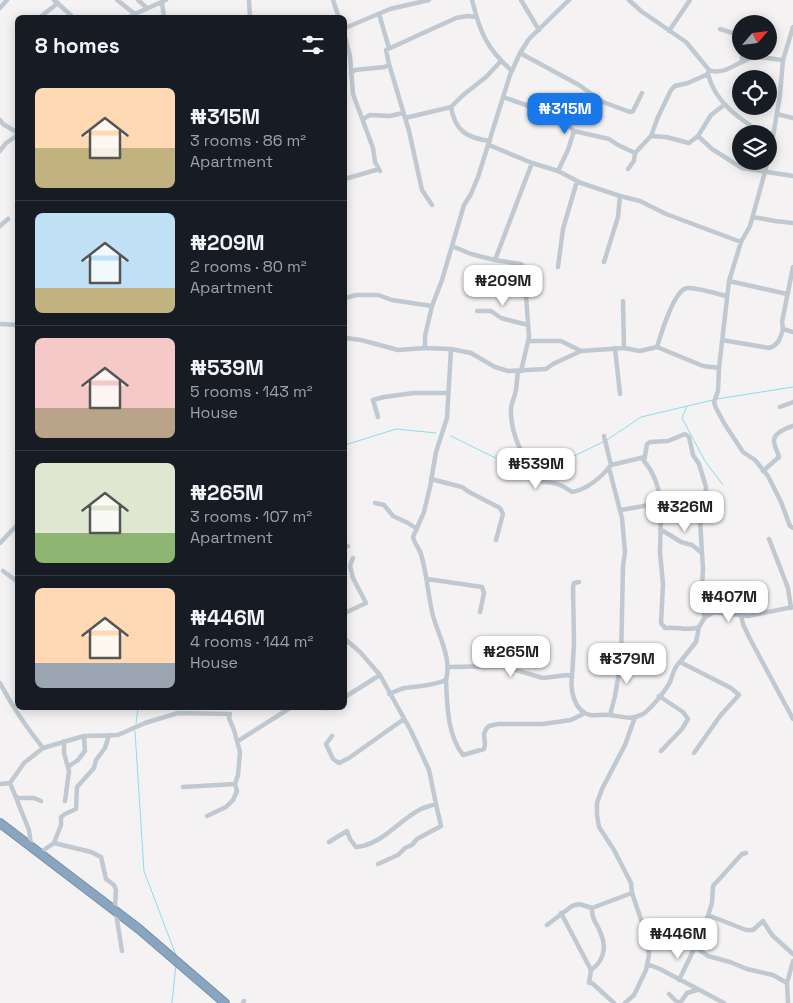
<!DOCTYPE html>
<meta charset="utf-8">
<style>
:root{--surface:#171b24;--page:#242831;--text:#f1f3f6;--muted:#9ea1a6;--line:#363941;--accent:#1978e7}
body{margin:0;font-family:"Space Grotesk",sans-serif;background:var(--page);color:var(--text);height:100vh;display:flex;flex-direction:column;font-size:19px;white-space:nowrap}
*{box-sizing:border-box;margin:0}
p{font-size:16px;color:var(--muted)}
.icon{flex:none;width:28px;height:28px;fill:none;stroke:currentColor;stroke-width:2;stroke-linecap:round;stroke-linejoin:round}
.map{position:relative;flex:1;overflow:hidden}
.details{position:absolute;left:15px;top:15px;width:332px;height:695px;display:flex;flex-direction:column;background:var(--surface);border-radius:8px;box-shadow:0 2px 12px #0003}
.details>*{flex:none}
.needle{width:32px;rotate:62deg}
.fabs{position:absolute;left:732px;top:15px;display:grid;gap:10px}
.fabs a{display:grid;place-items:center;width:45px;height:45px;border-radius:50%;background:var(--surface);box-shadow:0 2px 12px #0003;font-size:25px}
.price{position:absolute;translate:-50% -42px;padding:0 11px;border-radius:10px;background:#fff;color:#222;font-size:16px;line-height:32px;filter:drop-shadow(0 1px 2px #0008)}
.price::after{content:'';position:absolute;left:50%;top:30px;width:15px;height:11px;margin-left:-8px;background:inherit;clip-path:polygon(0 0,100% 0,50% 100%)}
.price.current{background:var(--accent);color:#fff}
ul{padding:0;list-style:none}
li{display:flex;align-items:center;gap:15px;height:125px;padding:0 20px}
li+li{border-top:1px solid var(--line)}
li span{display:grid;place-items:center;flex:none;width:140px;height:100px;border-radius:8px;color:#555}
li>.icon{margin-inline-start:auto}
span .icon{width:60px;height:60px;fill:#fffc;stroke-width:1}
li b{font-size:21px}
h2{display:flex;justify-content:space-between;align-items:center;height:60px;padding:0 20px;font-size:21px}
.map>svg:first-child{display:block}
</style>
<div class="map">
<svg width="793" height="1003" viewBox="0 0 793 1003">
<rect width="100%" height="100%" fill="#f4f2f2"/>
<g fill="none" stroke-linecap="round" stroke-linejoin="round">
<path stroke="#8edced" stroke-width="1" d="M717 399 793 387
M687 406 682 418 705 461 723 485
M451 436 530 475H533
M607 440 641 417 713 400
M345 445 396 429 436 433
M537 474 603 442
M136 724 138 708
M135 731 144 871 177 958
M172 1003 176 964"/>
<defs>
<path id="highway" d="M0 823 139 929 225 1003"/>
</defs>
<use href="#highway" stroke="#7590ac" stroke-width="10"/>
<path stroke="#c0c9d1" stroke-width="4.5" d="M54 0 74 18
M117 0 135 14
M138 0 147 8
M249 0 250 18
M333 0 339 18
M472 0C480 32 486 48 512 71
M521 0 539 30
M629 0 641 11 686 42 709 70C724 76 737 62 751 58 760 56 773 59 783 60
M162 2 164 18
M0 8 7 0
M379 14 389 48
M39 18 58 3
M126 18 166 0
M345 28 390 9 429 0
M720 29 736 34 741 41
M669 31 690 0
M345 37 350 56 353 94 373 148 375 162 380 171
M520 53 579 85 603 102 630 112 633 111 642 93
M742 62V51
M351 73 355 70 385 67 389 64
M708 74C715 103 740 119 763 134
M503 97 543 111 554 121 570 127 574 131 609 139 618 145 635 153
M451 107C455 131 467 138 490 141
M777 114 793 118
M405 118 451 107 462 96 486 77 501 61
M363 119 370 115 390 116 403 113
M0 120 3 124 18 133
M651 136 666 137 689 143 698 136 711 115 724 105
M698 136 712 149 742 168 793 176
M489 145 532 163 558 171 581 183 620 196
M0 151 6 143 18 135
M769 160 780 95 783 60 793 27
M628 169 634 161 635 153 651 136 658 117 671 90 675 86 688 83 708 74 709 70
M558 171 568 150 574 131
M345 179 379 169
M432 205 422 190 409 131 389 64 386 50 456 18 467 16 476 17
M753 217 775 221 793 223
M0 226 8 219
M452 246 471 254 495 260 532 163
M495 260 521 264 524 267 529 337 521 371
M604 262 618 217 620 196 640 201 666 214 741 242
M558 267 563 229 577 181
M793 267 782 322 783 329 793 332
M729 281 787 294
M345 298 356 295H378L392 300 432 306
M623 301 624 348
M477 311H491L501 318 528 325
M0 324 18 325
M345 338 361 340 398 350 425 348 451 349 471 353 495 367 508 371 546 369 553 364 581 351 624 348 640 351 657 347 703 366 719 368 718 391 714 402 716 408 724 423 743 452 755 460 768 476 781 502 790 526 793 528
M722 340 769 348C779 345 780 338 783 329
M528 341H561L581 351
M657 347C661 334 674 290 687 288 694 287 719 294 726 296
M425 348V336L432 306 442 280 464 205 471 194 478 177 510 75 520 53 529 39 569 0
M615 348 620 394
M719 368 729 281 741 242 750 226 768 161
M518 371C517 378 517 384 516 390 515 397 511 403 511 409 510 435 525 464 543 482 555 482 562 485 572 492 586 490 602 477 611 465L604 436
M780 407 793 402
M378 417 373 400 384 397 414 393H448
M611 465 645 457
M609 468 622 518 625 552 623 566 621 661 615 696 610 715
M763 471 779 457C778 452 774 446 774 441 774 433 787 428 793 426
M431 479 462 487 469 492 500 508 503 514 496 540
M375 503 384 505 393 516 408 523 417 529
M661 508C660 490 655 474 644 461L647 444 650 442 668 441 685 434 689 437 693 455 699 464 706 487 705 502 700 520 703 569 701 607 705 617
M621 510 650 505 661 508 660 553 663 584 661 623 665 628C677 626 688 632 699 627
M660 529 681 542 692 545 702 553
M769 539 788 588 791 608
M0 543 18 524
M345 547 348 546
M3 571 18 582
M427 579 482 587 484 593 480 612
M345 613 366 603 353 578 350 566 353 558
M741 615 743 624 749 637 793 719
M680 662 696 642 699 627 705 617 714 612 748 616 793 607
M448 667 502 666 543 678 568 675 572 677C570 690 574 711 590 715 596 716 603 714 609 715 622 716 631 721 643 714 651 709 666 690 670 682 673 675 674 666 680 662L731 688 739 695 720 716 694 753
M511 668 519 655
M572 677 574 643 573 587 574 583 579 582
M446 680C447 703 447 735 463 755L484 749 485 744 484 734 486 729 489 726 498 724H543L571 720 585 713
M0 683C12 706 26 727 43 748
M389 694C394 692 400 689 405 688 419 686 433 686 446 680 452 658 439 637 433 616 428 596 427 574 421 554 419 548 414 543 413 537L424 512 430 487 436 452 447 418 451 349
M659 696 683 712 688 719 682 729 661 751
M345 697 380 675
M324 708H329
M332 736 326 744 333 759 339 763 349 758 404 719
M64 741V753L69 771 65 801
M238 741 290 708
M68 767 78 760 85 751 84 736
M10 783 29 830 31 845
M0 784 10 783 24 763 43 748 84 736 118 735 145 723 178 713 230 714 229 718 234 730 240 752 238 775 235 784 237 791 233 800 226 807 207 816
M183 787 235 784
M16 796 18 798H34L41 801
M329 842 347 831 350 839 356 847C382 845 399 820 421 809 425 807 431 806 436 804L429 770 411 731 380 675 360 652 345 639
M54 843 61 825V817L65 814 76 809 77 787 94 768 96 760 105 748 109 735
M38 852H41L54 843 91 852 101 857 106 879 114 885 116 890 115 907 122 951
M746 853 742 854 713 886 712 903 700 940 695 947 708 956 730 962 747 969 773 975 787 983
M378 864 398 855 405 848 412 845 417 839 441 826 436 804
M561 913 591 970 589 983H592L614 1003
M708 915 746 930H753L763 921 772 935 793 954
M547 925 572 906 579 904 592 908 632 893
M647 964 660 969 724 1003
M591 970C603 962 607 948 601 934 598 925 591 919 592 908
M679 980 695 947
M669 994 677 1002H681
M243 1003 244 1001
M625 1003 634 995 646 970 649 955 647 937 632 893 631 883 614 850 599 827 597 815V803L602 789 625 745 635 717
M680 1003 687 993 697 990
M788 1003 787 983 793 961"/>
<use href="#highway" stroke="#8aa5c0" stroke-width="8"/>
</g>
</svg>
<div class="fabs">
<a><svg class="needle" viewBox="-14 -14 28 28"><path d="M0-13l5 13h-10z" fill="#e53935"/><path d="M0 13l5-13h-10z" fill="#9ea1a6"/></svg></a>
<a><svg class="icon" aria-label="locate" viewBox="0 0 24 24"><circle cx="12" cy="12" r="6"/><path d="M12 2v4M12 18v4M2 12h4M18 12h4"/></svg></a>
<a><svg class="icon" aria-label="layers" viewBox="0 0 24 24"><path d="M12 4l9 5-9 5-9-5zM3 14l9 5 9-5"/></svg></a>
</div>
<b class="price current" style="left:565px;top:135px">₦315M</b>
<b class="price" style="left:503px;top:307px">₦209M</b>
<b class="price" style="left:536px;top:490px">₦539M</b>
<b class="price" style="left:685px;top:533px">₦326M</b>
<b class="price" style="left:729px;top:623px">₦407M</b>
<b class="price" style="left:511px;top:678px">₦265M</b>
<b class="price" style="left:627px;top:685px">₦379M</b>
<b class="price" style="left:678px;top:960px">₦446M</b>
<section class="details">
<h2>8 homes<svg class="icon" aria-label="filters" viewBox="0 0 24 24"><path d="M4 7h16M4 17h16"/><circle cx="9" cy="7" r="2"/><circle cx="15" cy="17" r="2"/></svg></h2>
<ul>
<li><span style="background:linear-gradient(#ffd9b3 60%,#c2b280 0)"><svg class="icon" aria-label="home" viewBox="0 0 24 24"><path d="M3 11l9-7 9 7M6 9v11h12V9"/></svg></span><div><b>₦315M</b><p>3 rooms · 86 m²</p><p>Apartment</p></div></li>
<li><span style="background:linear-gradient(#bfe0f5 75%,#c2b280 0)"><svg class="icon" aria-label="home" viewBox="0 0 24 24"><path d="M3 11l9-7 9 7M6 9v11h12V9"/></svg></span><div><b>₦209M</b><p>2 rooms · 80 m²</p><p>Apartment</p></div></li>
<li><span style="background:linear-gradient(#f6c9c9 70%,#b9a48a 0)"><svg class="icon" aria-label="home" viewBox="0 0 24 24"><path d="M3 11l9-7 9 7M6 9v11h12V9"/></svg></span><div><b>₦539M</b><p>5 rooms · 143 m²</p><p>House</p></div></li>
<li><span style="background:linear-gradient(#dfe7d0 70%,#8fb573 0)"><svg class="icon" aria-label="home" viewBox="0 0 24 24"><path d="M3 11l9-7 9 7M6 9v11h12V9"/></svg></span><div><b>₦265M</b><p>3 rooms · 107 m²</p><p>Apartment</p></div></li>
<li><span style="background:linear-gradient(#ffd9b3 75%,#9aa5b1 0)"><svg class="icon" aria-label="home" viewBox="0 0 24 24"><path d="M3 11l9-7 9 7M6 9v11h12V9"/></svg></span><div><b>₦446M</b><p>4 rooms · 144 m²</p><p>House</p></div></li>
</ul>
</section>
</div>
